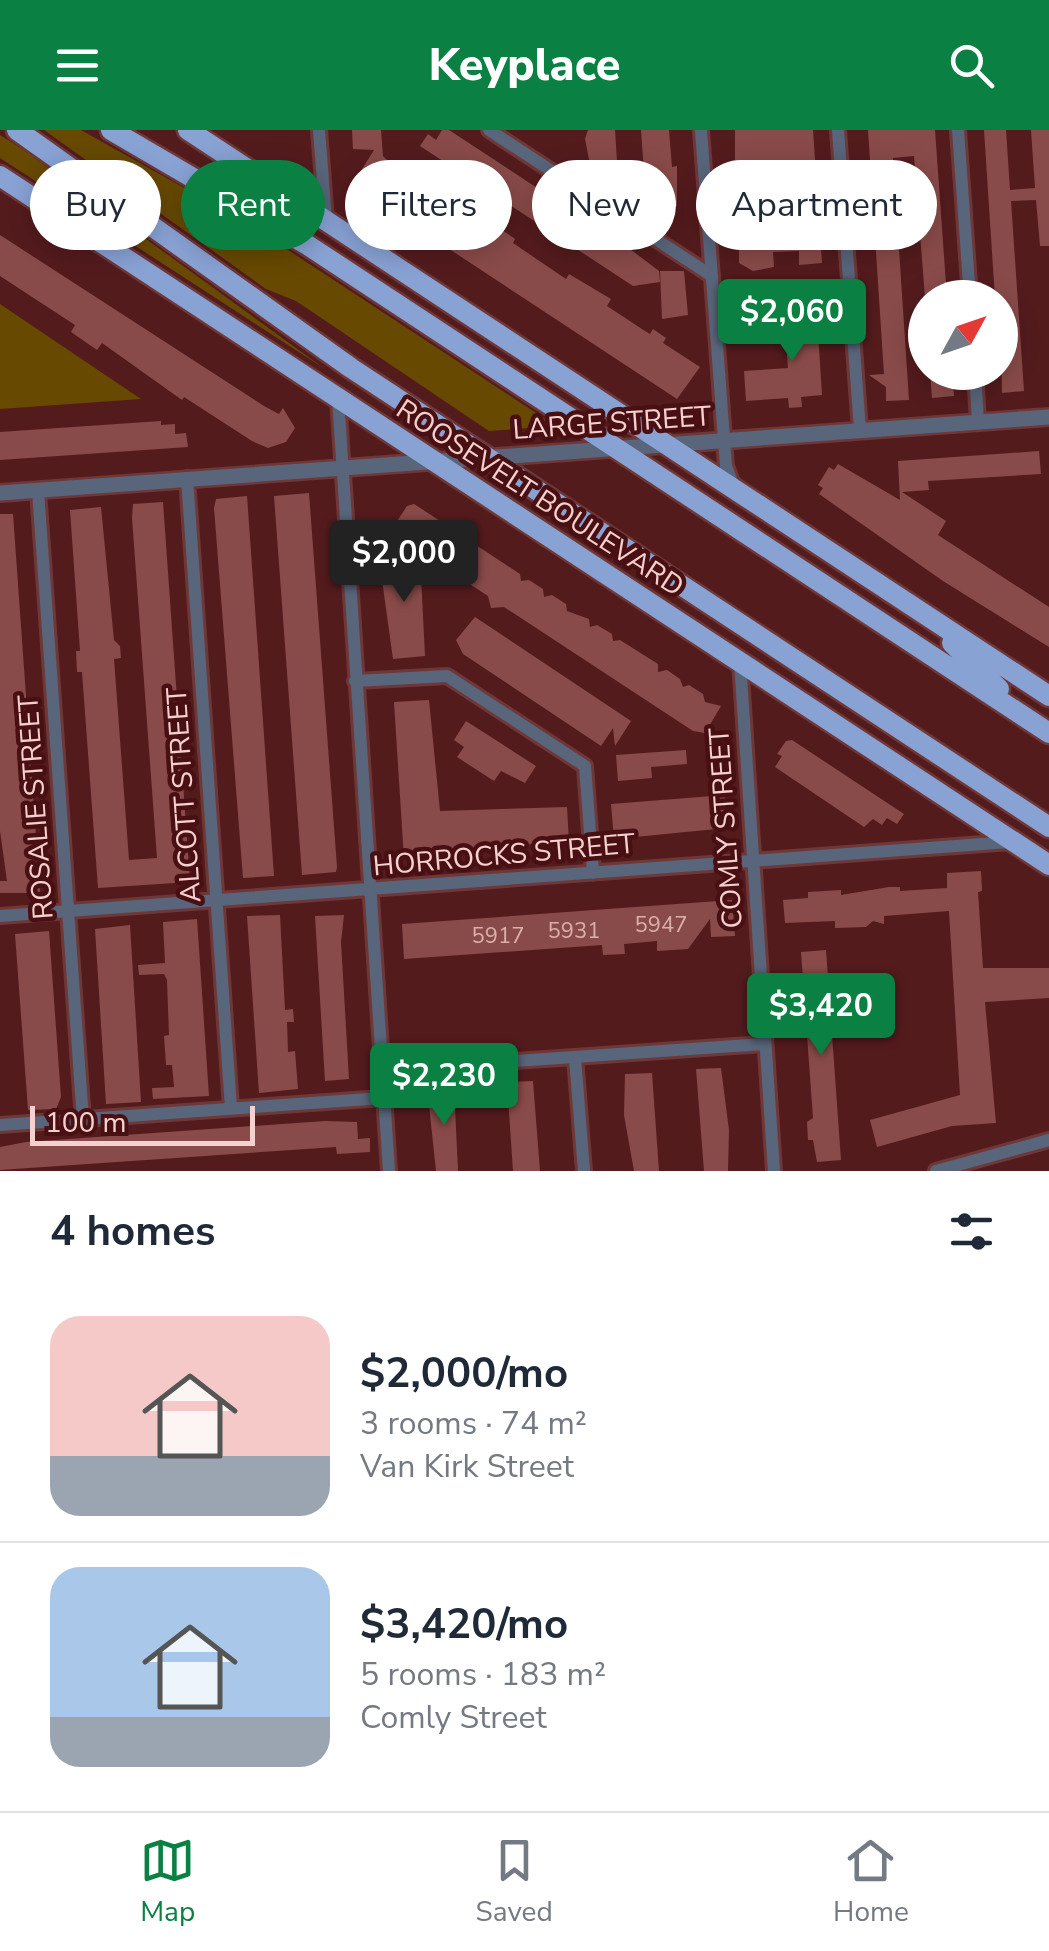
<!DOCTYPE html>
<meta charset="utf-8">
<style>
:root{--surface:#fff;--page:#f2f2f3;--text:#1f2937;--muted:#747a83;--line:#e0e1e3;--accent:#0b8043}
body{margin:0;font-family:"Nunito Sans",sans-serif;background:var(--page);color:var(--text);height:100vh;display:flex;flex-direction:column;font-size:38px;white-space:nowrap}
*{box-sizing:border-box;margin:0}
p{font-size:32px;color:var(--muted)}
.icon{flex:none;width:55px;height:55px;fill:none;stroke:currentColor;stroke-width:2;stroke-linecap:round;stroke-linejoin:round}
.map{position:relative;height:1041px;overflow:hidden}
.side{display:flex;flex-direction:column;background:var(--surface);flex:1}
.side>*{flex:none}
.guide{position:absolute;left:30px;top:30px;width:990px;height:90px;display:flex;gap:20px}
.needle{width:65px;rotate:50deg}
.controls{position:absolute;left:908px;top:150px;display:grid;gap:20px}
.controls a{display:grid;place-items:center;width:110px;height:110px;border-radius:50%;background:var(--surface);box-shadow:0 5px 25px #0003;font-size:50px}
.scale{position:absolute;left:30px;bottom:25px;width:225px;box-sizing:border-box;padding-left:10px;border:5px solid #f6d0ce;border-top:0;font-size:28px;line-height:35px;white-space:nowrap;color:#f6d0ce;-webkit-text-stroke:8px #481013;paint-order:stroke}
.price{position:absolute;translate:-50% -85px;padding:0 22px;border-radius:10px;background:var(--accent);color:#fff;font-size:32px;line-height:65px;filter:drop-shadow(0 2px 5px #0008)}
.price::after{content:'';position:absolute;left:50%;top:60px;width:30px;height:22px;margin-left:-15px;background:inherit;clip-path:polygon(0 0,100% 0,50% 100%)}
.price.active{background:#222;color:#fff}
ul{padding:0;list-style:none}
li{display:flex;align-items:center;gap:30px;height:250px;padding:0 50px}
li+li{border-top:2px solid var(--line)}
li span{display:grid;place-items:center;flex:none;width:280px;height:200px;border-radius:30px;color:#555}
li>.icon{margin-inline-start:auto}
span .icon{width:120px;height:120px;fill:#fffc;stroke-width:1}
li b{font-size:42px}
h2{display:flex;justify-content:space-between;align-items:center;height:120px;padding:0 50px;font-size:42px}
.pill{padding:0 35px;border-radius:45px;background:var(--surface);box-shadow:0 5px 25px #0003;font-size:35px;line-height:90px}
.pill.active{background:var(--accent);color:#fff}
header{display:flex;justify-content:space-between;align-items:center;height:130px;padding:0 50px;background:var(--accent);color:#fff;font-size:45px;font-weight:800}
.dock{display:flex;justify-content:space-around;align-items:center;height:140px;border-top:2px solid var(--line);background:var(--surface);font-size:28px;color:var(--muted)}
.dock a{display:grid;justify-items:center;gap:5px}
.dock .active{color:var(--accent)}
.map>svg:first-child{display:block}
</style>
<header><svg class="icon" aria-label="menu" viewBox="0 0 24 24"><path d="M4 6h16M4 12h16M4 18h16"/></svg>Keyplace<svg class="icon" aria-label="search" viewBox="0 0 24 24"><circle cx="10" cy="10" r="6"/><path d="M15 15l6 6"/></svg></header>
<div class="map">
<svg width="1049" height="1041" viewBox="0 0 1049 1041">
<rect width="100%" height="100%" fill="#541b1d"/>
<path fill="#674901" d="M44 0H81L247 93 556 296 489 301 296 171 266 159Z
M0 5 21 18 325 239 0 28Z
M0 174 141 269 0 279Z"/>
<path fill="#894b49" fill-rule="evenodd" d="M352 0H381L383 26 390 33 410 46 413 41 424 48 421 54 440 66 443 61 455 69 452 74 499 104 502 100 508 104 515 109 513 113 566 149 569 144 611 169 607 176 645 201 650 204 653 199 666 208 663 213 700 237 677 269 352 55 374 20 353 19Z
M442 0H449L630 119 659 141 660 152 633 156 420 16 428 4 436 10Z
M588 0H615L618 47 604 49 603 39 591 40 585 9Z
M641 0H669L672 37 677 36V76L659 78 657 58 645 56Z
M735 0H813L822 133 799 135V121L773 122 774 137 753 141 739 133V118H743L740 63H734L732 34 735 30ZM793 38 795 72 769 74 767 40ZM793 84 795 108 772 110 770 85Z
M868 0H935L947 168H925L914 26 893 28 909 270 886 271V257L869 245 884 244Z
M984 0H1006L1010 60 1035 58 1031 0H1049V116H1040L1036 70 1011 71 1024 261 1002 263 1000 168H995Z
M0 105 264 276 279 284 283 278 295 298 286 312 268 318 252 311 184 267 182 270 102 213 97 220 71 202 75 195 0 146Z
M660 141H684L688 185 662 189Z
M816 170 822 265 801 267 802 277 789 278 788 268 746 271 744 241 788 238 786 213H795L792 172Z
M930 242H952L954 266 932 268Z
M161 291V295L175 294V304L186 303 188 317 0 330V302Z
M1039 321 1041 344 928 351 929 360 902 362 946 391 938 405 1049 477V517L943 451 819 364 823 358 818 355 829 337 834 340 838 334 900 370 898 331Z
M309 363 337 737 336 742 302 745 274 366Z
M247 366 274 746 243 748 214 378 216 369Z
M163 372 190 752 98 758 82 542H77L76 521H80L70 380 101 377 114 510 120 516 121 528 114 529 129 730 157 728 132 388 133 374Z
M414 374 451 398 452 406 461 405 520 444 521 451 529 450 543 459 544 467 552 465 566 474 567 481 589 489 590 497 597 495 612 504 613 511 620 510 658 534V542L667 540 680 549 683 557 689 555 703 564 705 572 721 576 705 603 693 601 504 477 491 478 488 466 390 402 407 376Z
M0 384H13L40 762 33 763H0V751H7L0 701Z
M420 426 425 526 393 529 379 428Z
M475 487 631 591 615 616 613 598 601 616 463 524 456 510Z
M429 570 440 681 567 677 569 712 440 720 441 727 404 729 394 572Z
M466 591 536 636 525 653 501 641 494 651 457 627 464 617 454 610Z
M792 610 904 684 897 694 887 688 882 695 873 689 864 697 775 637 782 626 777 624 786 611Z
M686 620 687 634 651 637 652 648 618 651 616 625Z
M725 665 727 698 614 709 611 674Z
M981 741 982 761 978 762 983 838H1049V868L985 872 996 993 952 996 877 1017 870 990 960 965 949 781 884 786V794L873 791 866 797 835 798V791L785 793 783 770 808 768V762L841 760V765L889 757H900V761L947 758V743Z
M732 770 735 806 711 807 710 789 688 819 657 821V811L624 814 625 824 603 825 602 815 404 829 402 794Z
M280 785 285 880 293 879 294 892H287L288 922 295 921 298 959 259 963 247 786Z
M344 785 341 812 349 949 325 951 315 786Z
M197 789 209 966 153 969 152 958 174 957 172 935H166L164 906 169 905 167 850 164 844 139 845 138 835 165 833 163 792Z
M130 795 141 972 106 974 95 799Z
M49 801 61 967 56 979 28 980 15 804Z
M826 820 841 1030 817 1032 813 1010H808L807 992 813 988 801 822Z
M721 938 729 1000 728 1041H704L696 939Z
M652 943 659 1041H634L624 985 625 944Z
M533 951 540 1041H513L507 952Z
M454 956 458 1041H436L428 966 430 958Z
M325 991 357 992 358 1009 370 1008V1022L337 1024 336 1017 0 1040V1017L26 1012Z"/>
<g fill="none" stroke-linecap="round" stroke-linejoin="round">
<defs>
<path id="minor" d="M319 0 326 90
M489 0 712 146
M701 0 726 336 733 355
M838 0 860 300
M958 0 970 168
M975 242 978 292
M338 268 389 1041
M187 348 231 978
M38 361 83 990
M740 532 774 1041
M355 551 447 546 585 636 593 743
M0 786 1010 712
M575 928 584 1041
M382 940 765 914
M0 995 383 968
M936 1041 1049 1010"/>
<path id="tertiary" d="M0 363 1049 287"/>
<path id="trunk" d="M17 0 351 238 1049 697
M111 0 306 114 1049 603
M188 0 1049 566
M0 46 1049 735
M952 513 999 559"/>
</defs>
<use href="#minor" stroke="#6e3839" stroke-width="18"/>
<use href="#tertiary" stroke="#6e3839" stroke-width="20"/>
<use href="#trunk" stroke="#6e3839" stroke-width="25"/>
<use href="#minor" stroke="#59657b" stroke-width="12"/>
<use href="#tertiary" stroke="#59657b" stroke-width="15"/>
<use href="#trunk" stroke="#88a2d4" stroke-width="20"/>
</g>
<g text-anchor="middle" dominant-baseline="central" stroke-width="9" stroke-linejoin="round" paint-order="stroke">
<g font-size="22" fill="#dbafad">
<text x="661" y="795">5947</text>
<text x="574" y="801">5931</text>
<text x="498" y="806">5917</text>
</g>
<g font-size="28" fill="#f6d0ce" stroke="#481013">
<text transform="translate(612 293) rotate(-4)">LARGE STREET</text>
<text transform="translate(540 368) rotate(33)">ROOSEVELT BOULEVARD</text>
<text transform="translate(184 665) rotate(-94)">ALCOTT STREET</text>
<text transform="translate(36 677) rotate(-94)">ROSALIE STREET</text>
<text transform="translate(726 698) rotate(-94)">COMLY STREET</text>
<text transform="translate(504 725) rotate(-5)">HORROCKS STREET</text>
</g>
</g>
</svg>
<div class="controls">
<a><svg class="needle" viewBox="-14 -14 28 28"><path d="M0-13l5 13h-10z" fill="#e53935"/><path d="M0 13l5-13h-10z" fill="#747a83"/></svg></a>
</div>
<div class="scale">100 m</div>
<b class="price" style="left:792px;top:234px">$2,060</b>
<b class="price active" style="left:404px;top:475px">$2,000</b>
<b class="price" style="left:821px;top:928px">$3,420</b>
<b class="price" style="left:444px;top:998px">$2,230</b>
<div class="guide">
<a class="pill">Buy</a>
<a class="pill active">Rent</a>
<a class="pill">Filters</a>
<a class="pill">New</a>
<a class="pill">Apartment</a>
</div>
</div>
<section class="side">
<h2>4 homes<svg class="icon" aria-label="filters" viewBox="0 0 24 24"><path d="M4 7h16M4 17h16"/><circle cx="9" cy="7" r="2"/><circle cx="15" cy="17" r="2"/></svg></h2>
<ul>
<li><span style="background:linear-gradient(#f6c9c9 70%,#9aa5b1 0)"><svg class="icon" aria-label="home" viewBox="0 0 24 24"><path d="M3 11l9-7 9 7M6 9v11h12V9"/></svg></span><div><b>$2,000/mo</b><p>3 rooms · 74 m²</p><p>Van Kirk Street</p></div></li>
<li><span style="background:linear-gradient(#a9c7e8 75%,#9aa5b1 0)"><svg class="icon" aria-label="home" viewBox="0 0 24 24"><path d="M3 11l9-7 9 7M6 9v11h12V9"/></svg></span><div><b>$3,420/mo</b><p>5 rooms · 183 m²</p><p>Comly Street</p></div></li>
</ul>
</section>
<nav class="dock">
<a class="active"><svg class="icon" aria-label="map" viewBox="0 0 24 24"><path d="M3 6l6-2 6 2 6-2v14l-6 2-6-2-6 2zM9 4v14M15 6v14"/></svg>Map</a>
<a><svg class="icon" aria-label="saved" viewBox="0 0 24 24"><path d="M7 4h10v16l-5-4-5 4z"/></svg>Saved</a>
<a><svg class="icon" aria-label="home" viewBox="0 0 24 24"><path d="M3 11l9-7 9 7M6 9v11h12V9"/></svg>Home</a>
</nav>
